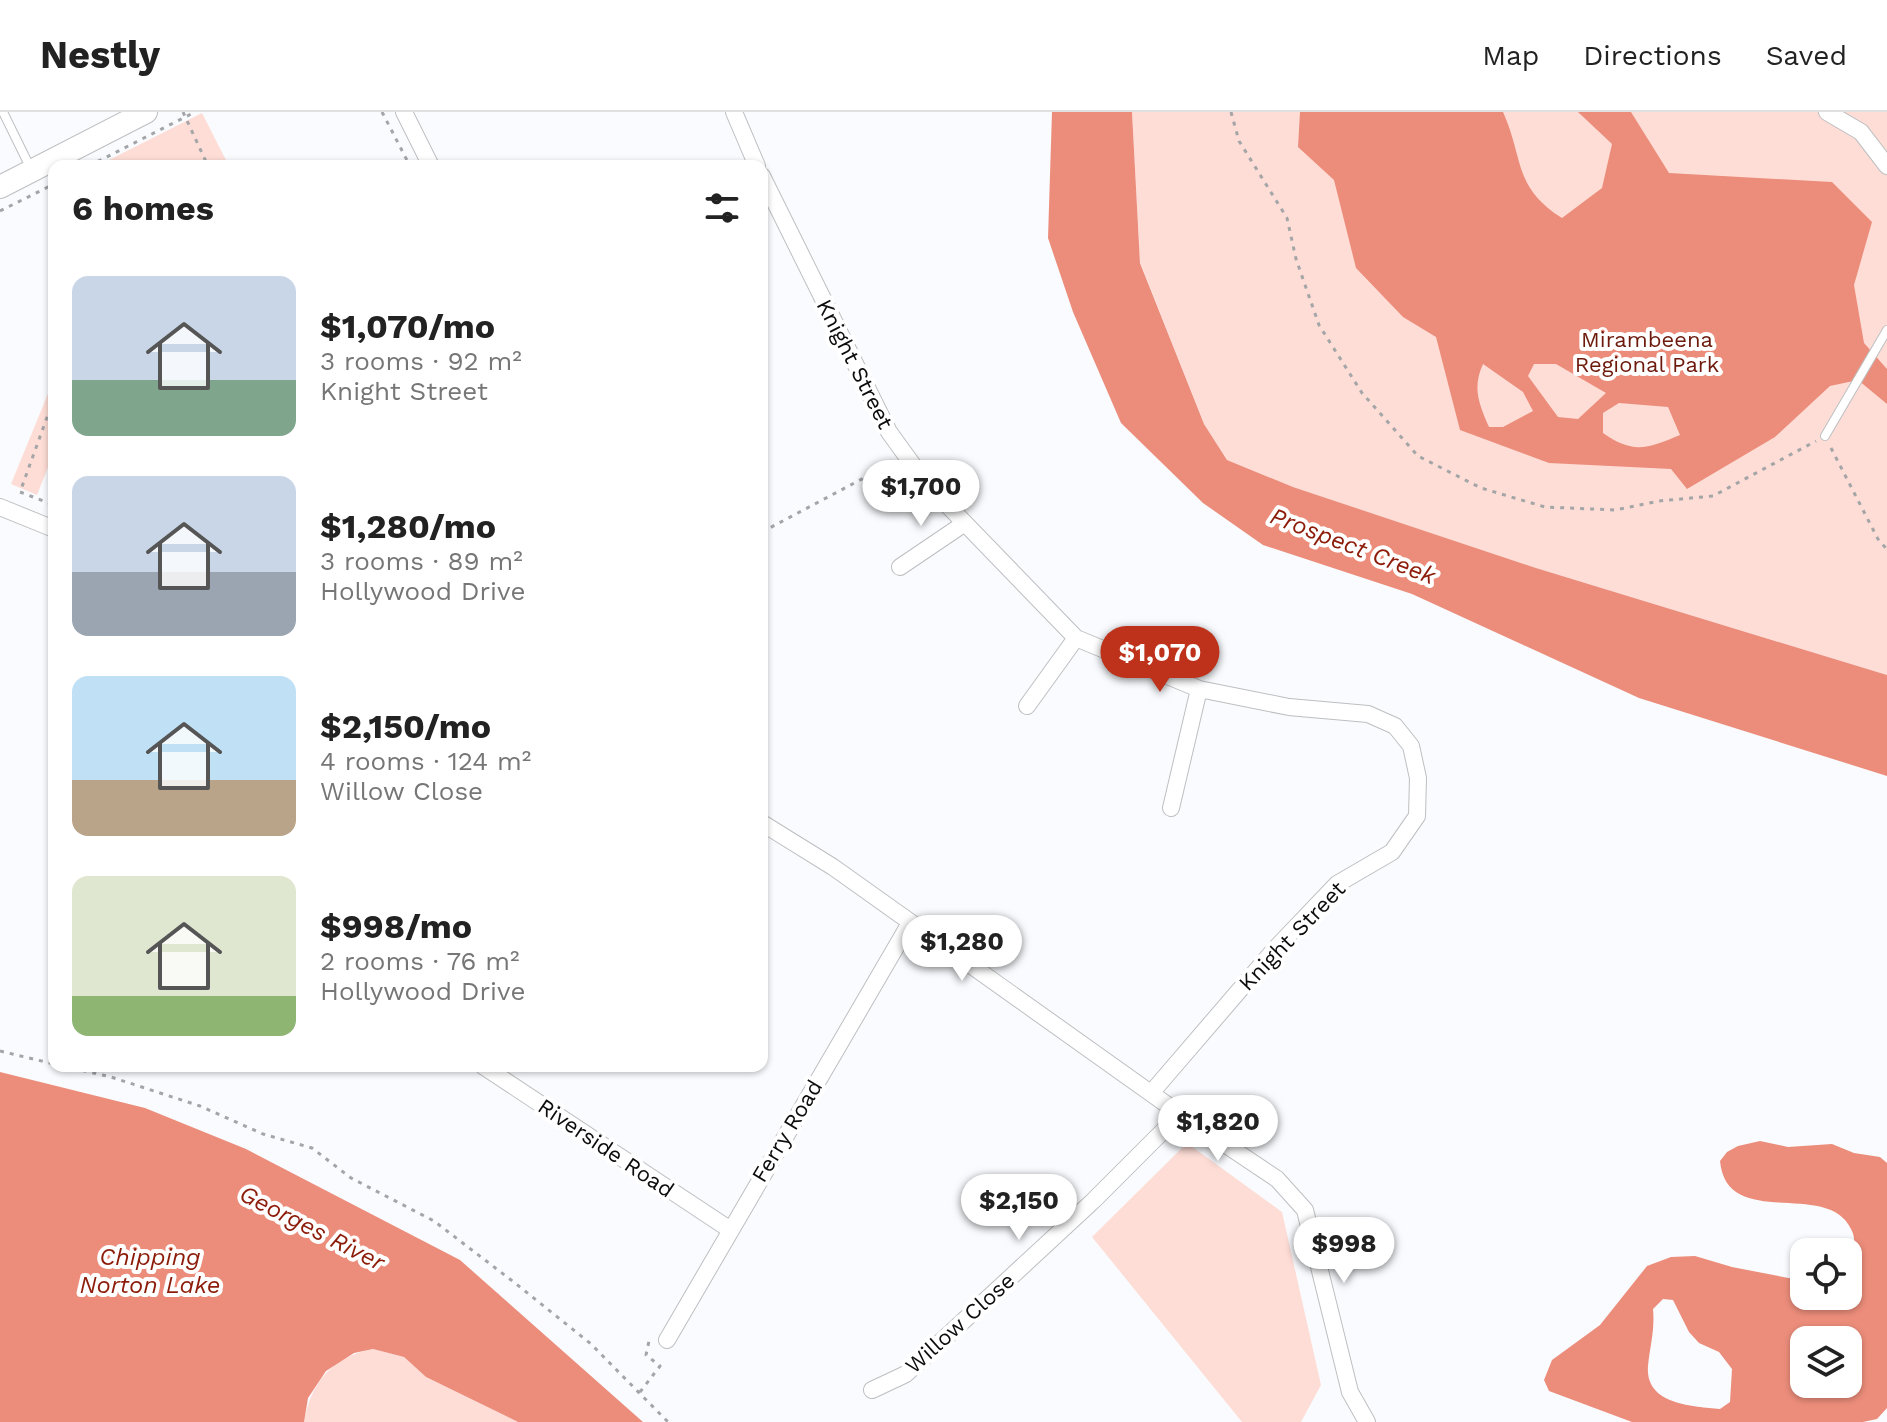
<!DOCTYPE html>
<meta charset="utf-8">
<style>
:root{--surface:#fff;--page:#f2f2f2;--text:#222;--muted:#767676;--line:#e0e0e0;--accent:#be321b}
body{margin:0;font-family:"Work Sans",sans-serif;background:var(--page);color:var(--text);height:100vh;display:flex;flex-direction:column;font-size:30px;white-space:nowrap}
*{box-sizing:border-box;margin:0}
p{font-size:26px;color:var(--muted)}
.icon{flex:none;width:44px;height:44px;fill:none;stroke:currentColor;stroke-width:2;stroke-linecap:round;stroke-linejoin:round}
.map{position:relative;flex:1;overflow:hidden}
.drawer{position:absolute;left:48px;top:48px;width:720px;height:912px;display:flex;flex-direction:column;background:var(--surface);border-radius:16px;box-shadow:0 2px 6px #0004}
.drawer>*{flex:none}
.tools{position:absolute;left:1790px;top:1126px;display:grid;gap:16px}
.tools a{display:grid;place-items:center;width:72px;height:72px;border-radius:16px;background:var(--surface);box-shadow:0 2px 6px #0004;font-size:40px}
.price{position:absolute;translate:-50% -68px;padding:0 18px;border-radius:28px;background:#fff;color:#222;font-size:26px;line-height:52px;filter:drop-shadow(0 2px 4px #0008)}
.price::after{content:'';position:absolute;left:50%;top:48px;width:24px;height:18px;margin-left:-12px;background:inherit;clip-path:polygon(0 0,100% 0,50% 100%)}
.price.on{background:var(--accent);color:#fff}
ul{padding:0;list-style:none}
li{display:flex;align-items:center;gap:24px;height:200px;padding:0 24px}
li span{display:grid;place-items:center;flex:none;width:224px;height:160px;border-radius:16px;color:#555}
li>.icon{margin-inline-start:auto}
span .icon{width:96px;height:96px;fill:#fffc;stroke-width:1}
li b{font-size:34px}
h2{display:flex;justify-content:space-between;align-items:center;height:96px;padding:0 24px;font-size:34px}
header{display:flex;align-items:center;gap:48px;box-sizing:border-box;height:112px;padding:0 40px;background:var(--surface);border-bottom:2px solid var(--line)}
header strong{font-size:38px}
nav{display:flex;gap:44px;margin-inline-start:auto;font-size:28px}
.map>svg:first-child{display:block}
</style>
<header>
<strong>Nestly</strong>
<nav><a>Map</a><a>Directions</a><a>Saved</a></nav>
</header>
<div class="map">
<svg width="1887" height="1310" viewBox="0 0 1887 1310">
<rect width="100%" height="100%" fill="#f9fbfe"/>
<path fill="#feddd6" d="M1132 0H1887V563L1536 456 1293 375 1227 348 1204 312 1140 150Z
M202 1 229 54H107L105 50Z
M54 267V340L37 383 11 372Z
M1187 1031 1282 1100 1321 1273 1301 1310H1242L1092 1125Z
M373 1237 404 1245 426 1265 518 1310H304C311 1270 332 1245 373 1237Z"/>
<path fill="#ec8d7b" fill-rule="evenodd" d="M1052 0H1132L1140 151 1204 312 1227 348 1293 375 1536 456 1887 563V664L1639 586 1412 482 1263 433 1203 391 1121 311 1073 200 1048 126Z
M1300 0H1503C1524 47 1513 75 1562 106L1602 76 1612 32 1578 0H1631L1669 61 1832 70 1872 110 1854 173 1864 231 1887 257V292L1858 268 1830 274 1775 325 1687 377 1671 357 1549 351 1460 318 1436 225 1403 205 1356 156 1334 68 1298 35ZM1483 252 1523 280 1533 299 1503 315H1489C1479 292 1472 276 1483 252ZM1534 252H1556L1606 281 1578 307 1558 305 1528 264ZM1619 291 1668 295 1680 323C1647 337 1633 342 1603 321V301Z
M0 960 145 996 246 1037 460 1148 643 1310H518L426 1265 404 1245 373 1237 354 1241 326 1259 308 1286 304 1310H0Z
M1760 1029 1788 1035 1832 1032 1854 1041 1880 1045 1887 1051V1296L1877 1307 1863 1310H1632L1549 1279 1544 1268 1552 1248 1600 1213 1647 1154 1671 1145 1695 1144 1732 1155 1804 1169V1184H1848C1848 1176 1847 1167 1848 1159 1850 1145 1859 1132 1851 1117 1827 1066 1727 1120 1720 1049L1727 1040 1738 1034ZM1663 1187 1673 1188 1689 1220 1699 1231 1719 1240 1732 1257 1730 1290 1720 1297C1693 1294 1645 1293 1648 1254 1650 1234 1655 1218 1653 1197ZM1804 1228H1848V1272H1804Z"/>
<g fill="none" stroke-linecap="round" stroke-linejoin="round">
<defs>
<path id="lane" d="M3 0 31 57
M1825 324 1887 218"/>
<path id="street" d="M404 0 431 54
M734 0 757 54
M1827 0 1861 20 1887 54
M762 64 889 320 926 371 1076 526 1199 577 1289 595 1368 602 1395 614 1411 634 1418 666 1417 704 1392 740 1337 772 1274 838 1152 980
M0 395 54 417
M900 455 965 411
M1027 594 1076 526
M1171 696 1199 577
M762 711 833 755 1180 1002 1277 1067 1305 1098 1350 1280 1367 1310
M483 954 729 1117
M667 1228 910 811
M872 1278 906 1262 1093 1089 1180 1002"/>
<path id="secondary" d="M0 75 146 0"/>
</defs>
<use href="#lane" stroke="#bdbfc1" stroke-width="10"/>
<use href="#street" stroke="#bdbfc1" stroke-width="18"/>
<use href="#secondary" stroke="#bdbfc1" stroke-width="24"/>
<path stroke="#a4a5a7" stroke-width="3" stroke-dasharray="4 6" stroke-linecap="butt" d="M183 0 208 54
M382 0 410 54
M1231 0 1239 29 1287 106 1296 147 1319 213 1362 281 1418 344 1481 376 1545 395 1615 398 1659 389 1713 384 1816 329
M89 54 195 0
M0 99 54 72
M54 286 20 380 54 393
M1831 336 1879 429 1887 437
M762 420 892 351
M0 939 54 952
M63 954 111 965 200 994 263 1022 312 1036 351 1066 434 1109 515 1171 591 1232 668 1310
M640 1280 660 1254 646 1243 649 1229"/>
<use href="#lane" stroke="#fff" stroke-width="8"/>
<use href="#street" stroke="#fff" stroke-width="16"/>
<use href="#secondary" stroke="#fff" stroke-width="22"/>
</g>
<g text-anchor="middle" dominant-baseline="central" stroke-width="8" stroke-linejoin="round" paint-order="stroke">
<g font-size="22" fill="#6d190c" stroke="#fff">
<text x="1647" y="227">Mirambeena<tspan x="1647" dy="25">Regional Park</tspan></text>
</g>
<g font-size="22" fill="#0c0c0d" stroke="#fff">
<text transform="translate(855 252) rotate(63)">Knight Street</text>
<text transform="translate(1292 824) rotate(-46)">Knight Street</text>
<text transform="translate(787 1019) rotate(-59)">Ferry Road</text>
<text transform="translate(606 1036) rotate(34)">Riverside Road</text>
<text transform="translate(960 1211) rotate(-42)">Willow Close</text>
</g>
<g font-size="24" font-style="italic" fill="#8c1c09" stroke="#fff">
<text transform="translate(1353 434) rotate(21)">Prospect Creek</text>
<text transform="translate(312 1116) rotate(27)">Georges River</text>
<text x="150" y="1145">Chipping<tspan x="150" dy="28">Norton Lake</tspan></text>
</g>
</g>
</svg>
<div class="tools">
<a><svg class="icon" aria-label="locate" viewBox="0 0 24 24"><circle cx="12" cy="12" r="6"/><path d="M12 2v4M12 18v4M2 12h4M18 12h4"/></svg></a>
<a><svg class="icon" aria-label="layers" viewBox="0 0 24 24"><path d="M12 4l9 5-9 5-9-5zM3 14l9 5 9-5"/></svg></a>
</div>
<b class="price" style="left:921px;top:416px">$1,700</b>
<b class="price on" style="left:1160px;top:582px">$1,070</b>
<b class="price" style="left:962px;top:871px">$1,280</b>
<b class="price" style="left:1218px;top:1051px">$1,820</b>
<b class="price" style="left:1019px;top:1130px">$2,150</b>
<b class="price" style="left:1344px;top:1173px">$998</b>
<section class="drawer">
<h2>6 homes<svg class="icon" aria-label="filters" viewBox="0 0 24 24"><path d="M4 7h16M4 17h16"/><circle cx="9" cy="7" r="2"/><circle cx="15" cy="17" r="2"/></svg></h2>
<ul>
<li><span style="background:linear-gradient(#c9d6e8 65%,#7fa58c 0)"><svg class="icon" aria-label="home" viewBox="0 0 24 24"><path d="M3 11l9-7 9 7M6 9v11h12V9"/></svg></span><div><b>$1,070/mo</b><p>3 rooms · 92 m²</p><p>Knight Street</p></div></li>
<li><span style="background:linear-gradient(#c9d6e8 60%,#9aa5b1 0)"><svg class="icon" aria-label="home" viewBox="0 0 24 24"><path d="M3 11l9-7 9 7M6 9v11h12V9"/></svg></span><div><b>$1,280/mo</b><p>3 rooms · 89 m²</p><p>Hollywood Drive</p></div></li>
<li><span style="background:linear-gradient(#bfe0f5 65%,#b9a48a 0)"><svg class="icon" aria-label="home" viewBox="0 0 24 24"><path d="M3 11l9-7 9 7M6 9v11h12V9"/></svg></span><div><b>$2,150/mo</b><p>4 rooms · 124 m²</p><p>Willow Close</p></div></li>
<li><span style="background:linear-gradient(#dfe7d0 75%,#8fb573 0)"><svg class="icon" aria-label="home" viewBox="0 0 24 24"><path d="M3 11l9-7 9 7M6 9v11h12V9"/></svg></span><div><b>$998/mo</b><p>2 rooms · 76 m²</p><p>Hollywood Drive</p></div></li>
</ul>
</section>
</div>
